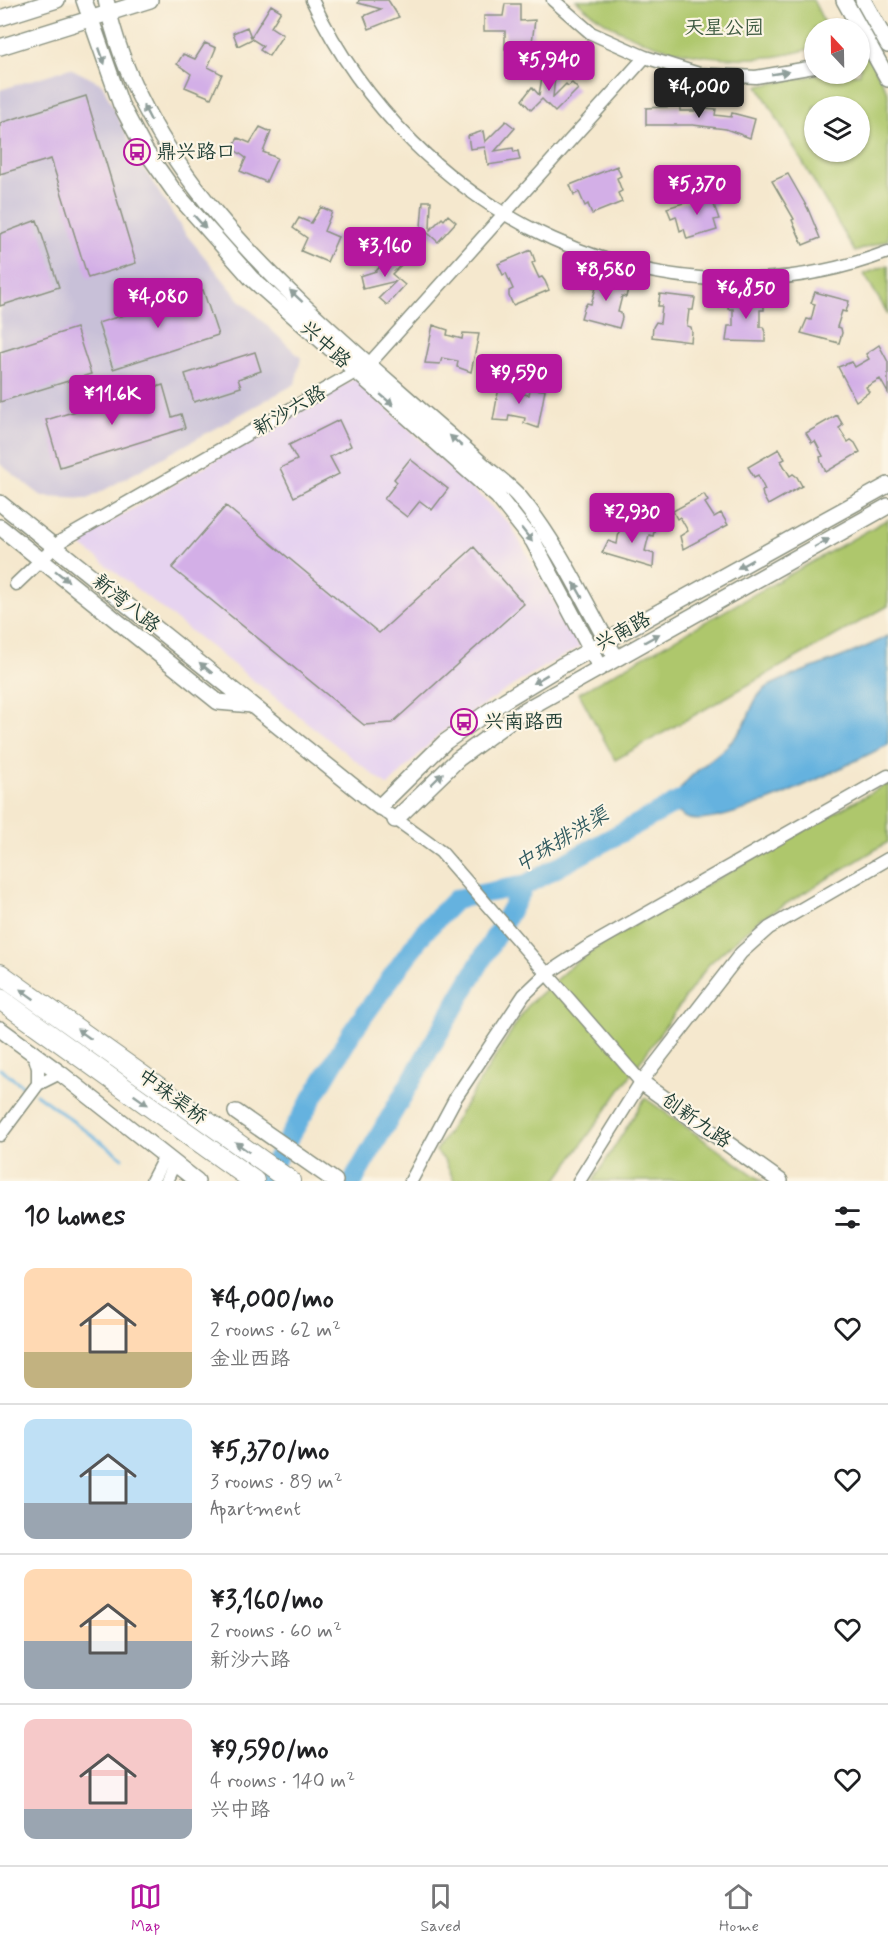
<!DOCTYPE html>
<meta charset="utf-8">
<style>
:root{--surface:#fff;--page:#f6f6f6;--text:#202124;--muted:#757577;--line:#e0e0e0;--accent:#b5179e}
body{margin:0;font-family:Mynerve,"LXGW WenKai TC",sans-serif;background:var(--page);color:var(--text);height:100vh;display:flex;flex-direction:column;font-size:22px;white-space:nowrap}
*{box-sizing:border-box;margin:0}
p{font-size:20px;color:var(--muted)}
.icon{flex:none;width:33px;height:33px;fill:none;stroke:currentColor;stroke-width:2;stroke-linecap:round;stroke-linejoin:round}
.map{position:relative;height:1181px;overflow:hidden}
.drawer{display:flex;flex-direction:column;background:var(--surface);flex:1}
.drawer>*{flex:none}
.needle{width:39px;rotate:338deg}
.fabs{position:absolute;left:804px;top:18px;display:grid;gap:12px}
.fabs a{display:grid;place-items:center;width:66px;height:66px;border-radius:50%;background:var(--surface);box-shadow:0 2px 4px #0004;font-size:30px}
.price{position:absolute;translate:-50% -51px;padding:0 14px;border-radius:6px;background:var(--accent);color:#fff;font-size:20px;line-height:39px;filter:drop-shadow(0 2px 3px #0008)}
.price::after{content:'';position:absolute;left:50%;top:36px;width:18px;height:14px;margin-left:-9px;background:inherit;clip-path:polygon(0 0,100% 0,50% 100%)}
.price.current{background:#222;color:#fff}
ul{padding:0;list-style:none}
li{display:flex;align-items:center;gap:18px;height:150px;padding:0 24px}
li+li{border-top:2px solid var(--line)}
li span{display:grid;place-items:center;flex:none;width:168px;height:120px;border-radius:12px;color:#555}
li>.icon{margin-inline-start:auto}
span .icon{width:72px;height:72px;fill:#fffc;stroke-width:1}
li b{font-size:26px}
h2{display:flex;justify-content:space-between;align-items:center;height:72px;padding:0 24px;font-size:26px}
.tab-bar{display:flex;justify-content:space-around;align-items:center;height:84px;border-top:2px solid var(--line);background:var(--surface);font-size:16px;color:var(--muted)}
.tab-bar a{display:grid;justify-items:center;gap:3px}
.tab-bar .current{color:var(--accent)}
.map>svg:first-child{display:block}
</style>
<div class="map">
<svg width="888" height="1181" viewBox="0 0 888 1181">
<rect width="100%" height="100%" fill="#fcf5e5"/>
<filter id="ink" filterUnits="userSpaceOnUse"><feTurbulence type="fractalNoise" baseFrequency=".0167" numOctaves="2"/><feDisplacementMap in="SourceGraphic" scale="12" xChannelSelector="R" yChannelSelector="G"/><feConvolveMatrix kernelMatrix="1 2 1 2 8 2 1 2 1" color-interpolation-filters="sRGB"/></filter>
<filter id="wash" filterUnits="userSpaceOnUse"><feTurbulence type="fractalNoise" baseFrequency=".008" numOctaves="4" result="noise"/><feDisplacementMap in="SourceGraphic" scale="24" xChannelSelector="R" yChannelSelector="G"/><feGaussianBlur stdDeviation="1.35" result="paint"/><feColorMatrix in="noise" values="0 0 0 0 0 0 0 0 0 0 0 0 0 0 0 0 0 1.4 0 .05"/><feComposite in="paint" operator="in"/></filter>
<g filter="url(#wash)">
<rect width="100%" height="100%" fill="#f5e8ce"/>
<path fill="#e6d3f0" d="M355 378 510 524 580 647 534 672 439 734 388 786 77 542Z"/>
<path fill="#c8c0d8" d="M70 68 102 84 139 161 185 233 239 299 301 358 295 384 88 499 43 497 0 464V90Z"/>
<path fill="#aec76c" stroke="#668250" stroke-width="1.5" fill-rule="evenodd" d="M576 0H813L827 28H814V48C800 51 784 56 769 57 702 63 627 47 576 0Z
M868 55 888 93V240L855 252 758 86 823 74H860V59ZM814 106H860V152H814Z
M888 265V314L864 274Z
M888 519V606L615 760 579 693Z
M888 783V842L759 920 709 964 556 1181H454L445 1161 436 1151 528 1005 572 965 606 941Z
M645 1098 762 1181H593Z"/>
<path fill="#65b2df" stroke="#42788a" stroke-width="1.5" d="M888 636V745C851 762 722 832 686 818 681 816 676 809 672 806 683 770 723 759 742 728 753 711 752 694 773 684 811 666 851 657 888 636Z"/>
<g fill="none" stroke-linecap="round" stroke-linejoin="round">
<path stroke="#65b2df" stroke-width="3" d="M0 1069 30 1091
M36 1094 123 1158"/>
<path stroke="#65b2df" stroke-width="20" d="M263 1181 352 1032 424 932 456 899 525 885
M353 1181 525 885 694 793"/>
</g>
<g id="blocks">
<path fill="#d3afe7" d="M359 0H388L399 17 369 29 364 16 381 9 358 3Z
M505 4H520V21L535 20 531 49H505V31H484V16H503Z
M271 5 281 11 271 27 283 35 269 56 260 50 263 46 252 39 238 46 233 33 247 27 251 37Z
M205 43 216 48 208 67 222 74 211 98 185 87 191 74 177 64 183 54 195 59Z
M544 66 556 67 553 97 566 84 568 86 572 83 578 89 555 112 542 99 531 110 522 100 532 87 539 95Z
M86 96 136 263 88 278 51 159 0 174V123Z
M680 106V111H695V107L716 109 715 115 731 117 732 113 755 119 750 138 726 129 693 125H646V108Z
M506 121 515 128 495 151 513 148 514 152 518 151 520 160 488 165 485 147 470 149 468 136 483 131 485 142Z
M260 127 271 132 263 152 277 158 266 182 240 171 246 158 232 148 238 138 250 143Z
M617 166 621 176 617 178 622 191 618 193 622 202 592 214 588 204 585 206 579 192 574 195 570 185Z
M788 174 808 209 820 238 803 245 792 220 794 219 772 181Z
M716 193 719 204 714 205 719 219 714 220 717 230 687 239 684 229 680 231 676 216 671 218 667 208Z
M423 201H431L430 230 442 218 444 220 448 215 456 222 438 242 421 227Z
M321 207 332 212 324 231 338 237 327 262 301 251 307 238 293 228 299 218 311 223Z
M37 220 59 287 0 306V234Z
M531 250 535 261 532 263 539 278 542 277 545 281 549 290 513 305 509 296V291L513 289 506 273 503 275 498 264Z
M394 252 404 262 392 274 405 285 387 305 379 298 396 281 363 289 360 276 376 271Z
M595 276 629 285 626 297 622 296 618 312 621 313 622 318 619 328 581 318 584 308 587 303 591 304 596 288 592 287Z
M203 290 218 335 113 369 98 323Z
M815 292 849 301 846 312 842 311 837 327 841 328 842 333 839 343 801 333 807 319 811 320 815 304 811 303Z
M660 294 695 298 693 310H689L687 326 691 327 692 332 691 342 652 337 653 327 656 322 660 323 662 306H658Z
M729 298H764V310H760V327H763L765 332V342L726 341 728 326H733V309H728Z
M433 325 448 330 447 335 462 339 463 333 479 334 471 372 457 367 458 361 442 358 440 364 425 363Z
M76 328 91 374 0 402V352Z
M879 345 888 362V393L880 379 866 387 869 392 856 401 838 367 852 362 855 367 869 359 866 354Z
M255 352 261 371 238 379 241 387 194 402 185 374Z
M500 382 514 386 513 392 529 395 530 389 545 390 538 428 524 423 525 418 509 415 508 421 493 420Z
M163 385 172 417 181 414 185 428 60 467 46 420Z
M837 415 843 425 839 428 848 442 851 440 855 443 860 452 826 472 821 462 820 457 823 456 815 441 812 443 806 433Z
M339 420 351 446 330 457 339 474 294 497 280 468 297 460 289 445Z
M779 449 785 459 781 461 790 476 793 474 797 477 802 486 768 505 763 496 762 491 765 490 758 475 754 477 748 467Z
M410 459 448 489 432 510 420 501 407 517 384 499 397 482 394 479Z
M704 494 708 501 705 503 714 517 721 513 728 525 683 549 680 536 688 531 680 517 677 519 673 511Z
M226 506 379 633 474 547 524 604 392 723 364 725 172 568Z
M621 519 655 528 653 536 649 535 645 551 654 554 653 568 602 553 608 541 617 544Z"/>
</g>
</g>
<g filter="url(#ink)">
<use href="#blocks" fill-opacity="0" stroke="#8a9281" stroke-width="1.5"/>
<g fill="none" stroke-linecap="round" stroke-linejoin="round">
<defs>
<path id="minor" d="M312 0C414 215 659 338 888 252
M553 0 591 33 645 57 699 74 756 77 814 67
M16 584 61 541 369 364 645 57
M379 807 441 852 641 1082
M34 1054 38 1068V1084
M0 1135 38 1084 60 1073
M152 1181 165 1156
M166 1181 174 1164
M411 1181 456 1097 524 995 545 975 586 948 888 776
M579 1181 641 1082 741 953 769 928 888 859"/>
<path id="tertiary" d="M84 0 121 105 145 150 174 191 251 278 498 497 533 541 600 667
M106 0C143 175 290 295 418 408 441 428 464 448 486 468 497 477 511 487 520 498 559 545 586 605 616 658
M844 0 888 79
M863 0 888 45
M0 18 57 0
M0 47 150 0
M0 503 379 807 445 742 505 700 563 665 888 485
M0 527 218 702 252 705
M395 820 458 759 525 710 888 506
M0 1029 60 1073 197 1181
M641 1082 780 1181
M236 1112 335 1181"/>
<path id="trunk" d="M0 974 290 1181
M0 999 254 1181"/>
</defs>
<use href="#minor" stroke="#8a9281" stroke-width="15"/>
<use href="#tertiary" stroke="#8a9281" stroke-width="18"/>
<use href="#trunk" stroke="#8a9281" stroke-width="22"/>
<use href="#minor" stroke="#fff" stroke-width="12"/>
<use href="#tertiary" stroke="#fff" stroke-width="15"/>
<use href="#trunk" stroke="#fff" stroke-width="20"/>
</g>
<defs><path id="oneway-solid" d="M-6-.8H1V-3.2L6.5 0L1 3.2V.8H-6Z" transform="scale(1.5)"/></defs>
<g fill="#8f9e9a">
<use href="#oneway-solid" transform="translate(102 56) rotate(71)"/>
<use href="#oneway-solid" transform="translate(780 73) rotate(-9)"/>
<use href="#oneway-solid" transform="translate(147 113) rotate(-117)"/>
<use href="#oneway-solid" transform="translate(200 222) rotate(47)"/>
<use href="#oneway-solid" transform="translate(296 296) rotate(-137)"/>
<use href="#oneway-solid" transform="translate(387 400) rotate(41)"/>
<use href="#oneway-solid" transform="translate(456 441) rotate(-139)"/>
<use href="#oneway-solid" transform="translate(527 535) rotate(52)"/>
<use href="#oneway-solid" transform="translate(822 543) rotate(-29)"/>
<use href="#oneway-solid" transform="translate(745 564) rotate(151)"/>
<use href="#oneway-solid" transform="translate(62 576) rotate(39)"/>
<use href="#oneway-solid" transform="translate(578 590) rotate(-120)"/>
<use href="#oneway-solid" transform="translate(652 638) rotate(-29)"/>
<use href="#oneway-solid" transform="translate(206 668) rotate(-141)"/>
<use href="#oneway-solid" transform="translate(540 679) rotate(149)"/>
<use href="#oneway-solid" transform="translate(437 779) rotate(-44)"/>
<use href="#oneway-solid" transform="translate(27 994) rotate(-145)"/>
<use href="#oneway-solid" transform="translate(84 1034) rotate(-144)"/>
<use href="#oneway-solid" transform="translate(141 1100) rotate(35)"/>
<use href="#oneway-solid" transform="translate(242 1147) rotate(-144)"/>
</g>
</g>
<defs>
<symbol id="bus-ring" viewBox="-11 -11 22 22"><circle r="9.5" fill="#fcf5e5" stroke="#b5179e" stroke-width="1.5"/><path d="M-5-6H5V4H4V6H2V4H-2V6H-4V4H-5ZM-3.5-4V0h7V-4ZM-3.5 1.2v1.5H-2V1.2ZM2 1.2v1.5H3.5V1.2Z" fill="#b5179e"/></symbol>
</defs>
<g fill-rule="evenodd">
<use href="#bus-ring" x="122" y="137" width="30" height="30"/>
<use href="#bus-ring" x="449" y="707" width="30" height="30"/>
</g>
<g text-anchor="middle" dominant-baseline="central" stroke-width="4.5" stroke-linejoin="round" paint-order="stroke">
<g font-size="20" fill="#3c593f" stroke="#fcf5e5">
<text x="724" y="28">天星公园</text>
</g>
<g font-size="20" fill="#1f3d34" stroke="#fcf5e5" text-anchor="start">
<text x="156" y="152">鼎兴路口</text>
<text x="484" y="722">兴南路西</text>
</g>
<g font-size="20" fill="#1f3d34" stroke="#fcf5e5">
<text transform="translate(325 345) rotate(42)">兴中路</text>
<text transform="translate(290 411) rotate(-30)">新沙六路</text>
<text transform="translate(126 604) rotate(39)">新湾八路</text>
<text transform="translate(623 632) rotate(-29)">兴南路</text>
<text transform="translate(172 1097) rotate(36)">中珠渠桥</text>
<text transform="translate(696 1121) rotate(35)">创新九路</text>
</g>
<g font-size="21" font-style="italic" fill="#305a5f" stroke="#fcf5e5">
<text transform="translate(562 840) rotate(-31)">中珠排洪渠</text>
</g>
</g>
</svg>
<div class="fabs">
<a><svg class="needle" viewBox="-14 -14 28 28"><path d="M0-13l5 13h-10z" fill="#e53935"/><path d="M0 13l5-13h-10z" fill="#757577"/></svg></a>
<a><svg class="icon" aria-label="layers" viewBox="0 0 24 24"><path d="M12 4l9 5-9 5-9-5zM3 14l9 5 9-5"/></svg></a>
</div>
<b class="price" style="left:549px;top:92px">¥5,940</b>
<b class="price current" style="left:699px;top:119px">¥4,000</b>
<b class="price" style="left:697px;top:216px">¥5,370</b>
<b class="price" style="left:385px;top:278px">¥3,160</b>
<b class="price" style="left:606px;top:302px">¥8,580</b>
<b class="price" style="left:746px;top:320px">¥6,850</b>
<b class="price" style="left:158px;top:329px">¥4,080</b>
<b class="price" style="left:519px;top:405px">¥9,590</b>
<b class="price" style="left:112px;top:426px">¥11.6K</b>
<b class="price" style="left:632px;top:544px">¥2,930</b>
</div>
<section class="drawer">
<h2>10 homes<svg class="icon" aria-label="filters" viewBox="0 0 24 24"><path d="M4 7h16M4 17h16"/><circle cx="9" cy="7" r="2"/><circle cx="15" cy="17" r="2"/></svg></h2>
<ul>
<li><span style="background:linear-gradient(#ffd9b3 70%,#c2b280 0)"><svg class="icon" aria-label="home" viewBox="0 0 24 24"><path d="M3 11l9-7 9 7M6 9v11h12V9"/></svg></span><div><b>¥4,000/mo</b><p>2 rooms · 62 m²</p><p>金业西路</p></div><svg class="icon" aria-label="heart" viewBox="0 0 24 24"><path d="M12 20l-8-8c-3-5 5-10 8-4 3-6 11-1 8 4z"/></svg></li>
<li><span style="background:linear-gradient(#bfe0f5 70%,#9aa5b1 0)"><svg class="icon" aria-label="home" viewBox="0 0 24 24"><path d="M3 11l9-7 9 7M6 9v11h12V9"/></svg></span><div><b>¥5,370/mo</b><p>3 rooms · 89 m²</p><p>Apartment</p></div><svg class="icon" aria-label="heart" viewBox="0 0 24 24"><path d="M12 20l-8-8c-3-5 5-10 8-4 3-6 11-1 8 4z"/></svg></li>
<li><span style="background:linear-gradient(#ffd9b3 60%,#9aa5b1 0)"><svg class="icon" aria-label="home" viewBox="0 0 24 24"><path d="M3 11l9-7 9 7M6 9v11h12V9"/></svg></span><div><b>¥3,160/mo</b><p>2 rooms · 60 m²</p><p>新沙六路</p></div><svg class="icon" aria-label="heart" viewBox="0 0 24 24"><path d="M12 20l-8-8c-3-5 5-10 8-4 3-6 11-1 8 4z"/></svg></li>
<li><span style="background:linear-gradient(#f6c9c9 75%,#9aa5b1 0)"><svg class="icon" aria-label="home" viewBox="0 0 24 24"><path d="M3 11l9-7 9 7M6 9v11h12V9"/></svg></span><div><b>¥9,590/mo</b><p>4 rooms · 140 m²</p><p>兴中路</p></div><svg class="icon" aria-label="heart" viewBox="0 0 24 24"><path d="M12 20l-8-8c-3-5 5-10 8-4 3-6 11-1 8 4z"/></svg></li>
</ul>
</section>
<nav class="tab-bar">
<a class="current"><svg class="icon" aria-label="map" viewBox="0 0 24 24"><path d="M3 6l6-2 6 2 6-2v14l-6 2-6-2-6 2zM9 4v14M15 6v14"/></svg>Map</a>
<a><svg class="icon" aria-label="saved" viewBox="0 0 24 24"><path d="M7 4h10v16l-5-4-5 4z"/></svg>Saved</a>
<a><svg class="icon" aria-label="home" viewBox="0 0 24 24"><path d="M3 11l9-7 9 7M6 9v11h12V9"/></svg>Home</a>
</nav>
